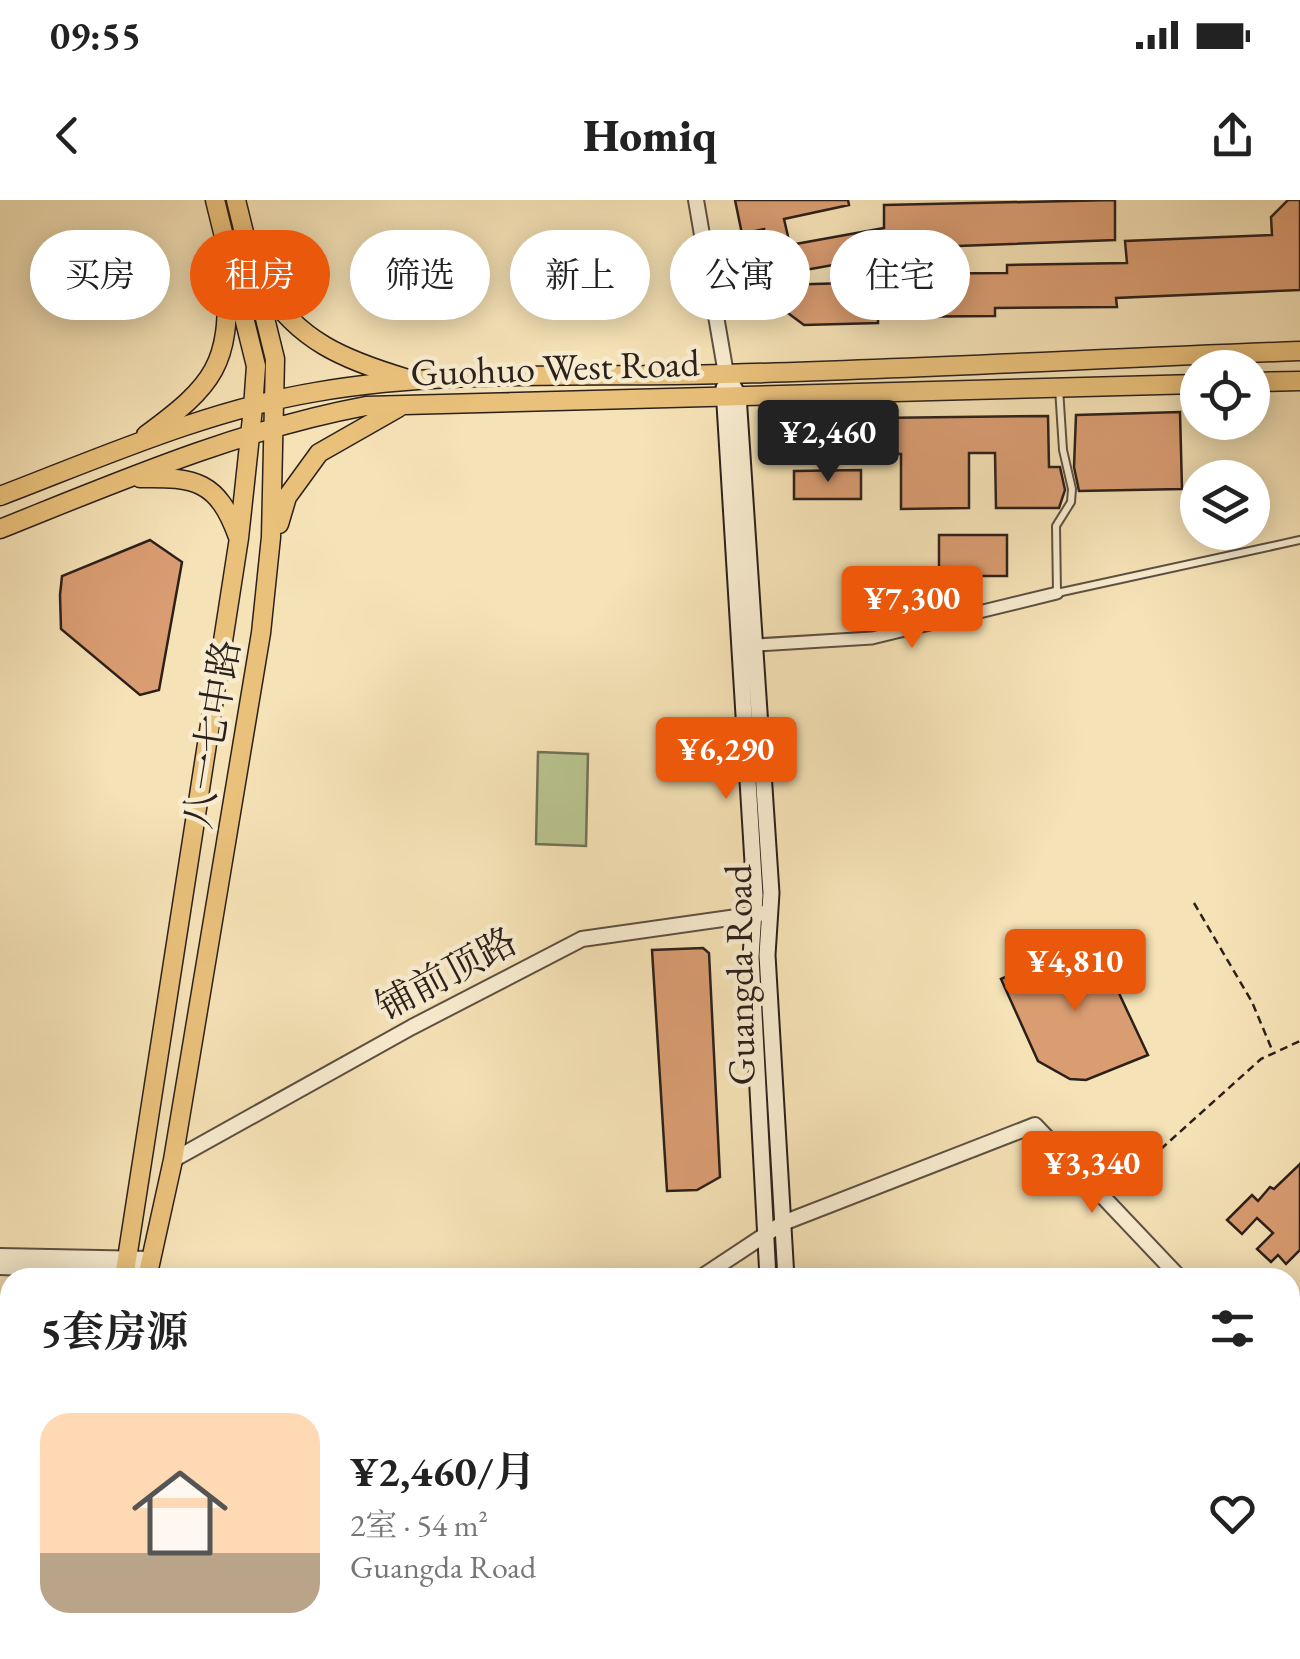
<!DOCTYPE html>
<html lang="zh">
<meta charset="utf-8">
<style>
:root{--surface:#fff;--page:#f2f2f2;--text:#222;--muted:#767676;--line:#e0e0e0;--accent:#ea580c}
body{margin:0;font-family:"EB Garamond","Noto Serif SC",serif;background:var(--page);color:var(--text);height:100vh;display:flex;flex-direction:column;font-size:38px;white-space:nowrap}
*{box-sizing:border-box;margin:0}
p{font-size:32px;color:var(--muted)}
.icon{flex:none;width:55px;height:55px;fill:none;stroke:currentColor;stroke-width:2;stroke-linecap:round;stroke-linejoin:round}
.map{position:relative;flex:1;overflow:hidden}
.side{position:absolute;left:0px;top:1068px;width:1300px;height:392px;display:flex;flex-direction:column;background:var(--surface);border-radius:30px 30px 0 0;box-shadow:0 5px 25px #0003}
.side>*{flex:none}
.top-card{position:absolute;left:30px;top:30px;width:1240px;height:90px;display:flex;gap:20px}
.controls{position:absolute;left:1180px;top:150px;display:grid;gap:20px}
.controls a{display:grid;place-items:center;width:90px;height:90px;border-radius:50%;background:var(--surface);box-shadow:0 5px 25px #0003;font-size:50px}
.price{position:absolute;translate:-50% -85px;padding:0 22px;border-radius:10px;background:var(--accent);color:#fff;font-size:32px;line-height:65px;filter:drop-shadow(0 2px 5px #0008)}
.price::after{content:'';position:absolute;left:50%;top:60px;width:30px;height:22px;margin-left:-15px;background:inherit;clip-path:polygon(0 0,100% 0,50% 100%)}
.price.on{background:#222;color:#fff}
ul{padding:0;list-style:none}
li{display:flex;align-items:center;gap:30px;height:250px;padding:0 40px}
li+li{border-top:2px solid var(--line)}
li span{display:grid;place-items:center;flex:none;width:280px;height:200px;border-radius:30px;color:#555}
li>.icon{margin-inline-start:auto}
span .icon{width:120px;height:120px;fill:#fffc;stroke-width:1}
li b{font-size:42px}
h2{display:flex;justify-content:space-between;align-items:center;height:120px;padding:0 40px;font-size:42px}
.pill{padding:0 35px;border-radius:45px;background:var(--surface);box-shadow:0 5px 25px #0003;font-size:35px;line-height:90px}
.pill.on{background:var(--accent);color:#fff}
.status{display:flex;justify-content:space-between;align-items:center;height:70px;padding:0 50px;background:var(--surface);direction:ltr}
.status svg{height:28px;fill:currentColor}
header{display:flex;justify-content:space-between;align-items:center;height:130px;padding:0 40px;background:var(--surface);font-size:45px;font-weight:800}
.map>svg:first-child{display:block}
</style>
<div class="status"><b>09:55</b><svg viewBox="0 0 49 12"><path d="M0 12V9h3v3zM5 12V6h3v6zM10 12V3h3v9zM15 12V0h3v12zM26 1h20v11H26zM47 4h2v5h-2z"/></svg></div>
<header><svg class="icon" aria-label="back" viewBox="0 0 24 24"><path d="M15 5l-7 7 7 7"/></svg>Homiq<svg class="icon" aria-label="share" viewBox="0 0 24 24"><path d="M12 15V3M7 8l5-5 5 5M5 13v7h14v-7"/></svg></header>
<div class="map">
<svg width="1300" height="1459" viewBox="0 0 1300 1459">
<rect width="100%" height="100%" fill="#f5e2b6"/>
<filter id="stains"><feTurbulence type="fractalNoise" baseFrequency=".002" numOctaves="4"/><feColorMatrix values="0 0 0 0 .2 0 0 0 0 .09 0 0 0 0 .02 0 0 0 .5 -.17"/></filter>
<radialGradient id="worn" r=".72"><stop offset=".6" stop-color="#630" stop-opacity="0"/><stop offset="1" stop-color="#630" stop-opacity=".3"/></radialGradient>
<path fill="#b9c490" stroke="#727256" stroke-width="2.5" d="M538 552 588 554 586 646 536 644Z"/>
<path fill="#da9d72" stroke="#2c201b" stroke-width="2.5" d="M735 0H848L849 5 784 19 790 45 884 28V5L1115 0V40L878 49V57L777 75 778 85 885 82V74L1007 73V65L1127 63 1125 41 1272 35 1271 17 1288 0H1300V90L1116 98 1117 107 995 108V116L878 117V123L804 125 769 99 763 88 764 29 742 34Z
M1180 212 1182 289 1079 291 1074 267 1076 215Z
M1048 216 1049 267H1060L1065 290 1059 308H996L995 253H969V308L901 309V254H877L876 218Z
M861 270V299H794V271Z
M939 335H1007V376H939Z
M150 340 182 362 159 490 140 495 61 429 60 395 62 376Z
M1093 738 1148 855 1086 880 1070 879 1038 861 1001 779Z
M703 748 709 753 720 977 697 990 667 991 652 750Z
M1300 964V1050L1286 1064 1278 1055 1271 1062 1257 1049 1273 1033 1257 1018 1242 1034 1227 1020 1252 995 1258 1001 1270 987 1274 989Z"/>
<g fill="none" stroke-linecap="round" stroke-linejoin="round">
<defs>
<path id="service" d="M1059 188 1063 250 1072 289 1071 302 1056 326 1057 393 1300 340"/>
<path id="minor" d="M756 445 872 438 1057 393"/>
<path id="tertiary" d="M696 0 726 174
M173 960 412 827 582 739 765 713
M0 1056 150 1059
M0 1067 148 1073
M700 1078 783 1023 1035 925 1180 1078
M1290 1198 1300 1210"/>
<path id="secondary" d="M726 174 738 195 771 693 767 755 786 1078
M724 188 755 695 751 757 768 1078
M859 1450 864 1459
M878 1450 883 1459"/>
<path id="primary" d="M264 86C298 141 345 160 405 178
M1252 182 1300 181
M146 235C214 185 231 164 226 79
M140 278C196 277 218 281 238 337
M0 296C102 257 208 210 316 192 450 169 589 178 725 174 916 169 1108 158 1300 151
M279 324 287 297 319 253 398 208
M0 329C120 281 238 230 366 206L1198 184
M124 1078 239 338 253 208 256 166 215 0
M147 1078 173 960 261 433 271 337 275 159 236 0
M192 1450 198 1459
M219 1450 226 1459"/>
</defs>
<use href="#service" stroke="#5e5042" stroke-width="10"/>
<use href="#minor" stroke="#5e5042" stroke-width="15"/>
<use href="#tertiary" stroke="#5e5042" stroke-width="18"/>
<use href="#secondary" stroke="#2c201b" stroke-width="19"/>
<use href="#primary" stroke="#2c201b" stroke-width="21"/>
<path stroke="#2c201b" stroke-width="2.5" stroke-dasharray="8 5" stroke-linecap="butt" d="M1194 703 1252 802 1273 852
M1122 984 1261 859 1300 841"/>
<use href="#service" stroke="#f8ecd0" stroke-width="6"/>
<use href="#minor" stroke="#f8ecd0" stroke-width="11"/>
<use href="#tertiary" stroke="#f8ecd0" stroke-width="14"/>
<use href="#secondary" stroke="#f8ecd0" stroke-width="15"/>
<use href="#primary" stroke="#eac17b" stroke-width="18"/>
</g>
<g text-anchor="middle" dominant-baseline="central" stroke-width="9" stroke-linejoin="round" paint-order="stroke">
<g font-size="38" fill="#2c201b" stroke="#f8ecd0">
<text transform="translate(555 167) rotate(-2)">Guohuo West Road</text>
<text transform="translate(211 534) rotate(-81)">八一七中路</text>
<text transform="translate(446 773) rotate(-28)">铺前顶路</text>
<text transform="translate(739 775) rotate(-91)">Guangda Road</text>
</g>
</g>
<rect width="100%" height="100%" filter="url(#stains)"/>
<rect width="100%" height="100%" fill="url(#worn)"/>
</svg>
<div class="controls">
<a><svg class="icon" aria-label="locate" viewBox="0 0 24 24"><circle cx="12" cy="12" r="6"/><path d="M12 2v4M12 18v4M2 12h4M18 12h4"/></svg></a>
<a><svg class="icon" aria-label="layers" viewBox="0 0 24 24"><path d="M12 4l9 5-9 5-9-5zM3 14l9 5 9-5"/></svg></a>
</div>
<b class="price on" style="left:828px;top:285px">¥2,460</b>
<b class="price" style="left:912px;top:451px">¥7,300</b>
<b class="price" style="left:726px;top:602px">¥6,290</b>
<b class="price" style="left:1075px;top:814px">¥4,810</b>
<b class="price" style="left:1092px;top:1016px">¥3,340</b>
<div class="top-card">
<a class="pill">买房</a>
<a class="pill on">租房</a>
<a class="pill">筛选</a>
<a class="pill">新上</a>
<a class="pill">公寓</a>
<a class="pill">住宅</a>
</div>
<section class="side">
<h2>5套房源<svg class="icon" aria-label="filters" viewBox="0 0 24 24"><path d="M4 7h16M4 17h16"/><circle cx="9" cy="7" r="2"/><circle cx="15" cy="17" r="2"/></svg></h2>
<ul>
<li><span style="background:linear-gradient(#ffd9b3 70%,#b9a48a 0)"><svg class="icon" aria-label="home" viewBox="0 0 24 24"><path d="M3 11l9-7 9 7M6 9v11h12V9"/></svg></span><div><b>¥2,460/月</b><p>2室 · 54 m²</p><p>Guangda Road</p></div><svg class="icon" aria-label="heart" viewBox="0 0 24 24"><path d="M12 20l-8-8c-3-5 5-10 8-4 3-6 11-1 8 4z"/></svg></li>
</ul>
</section>
</div>
